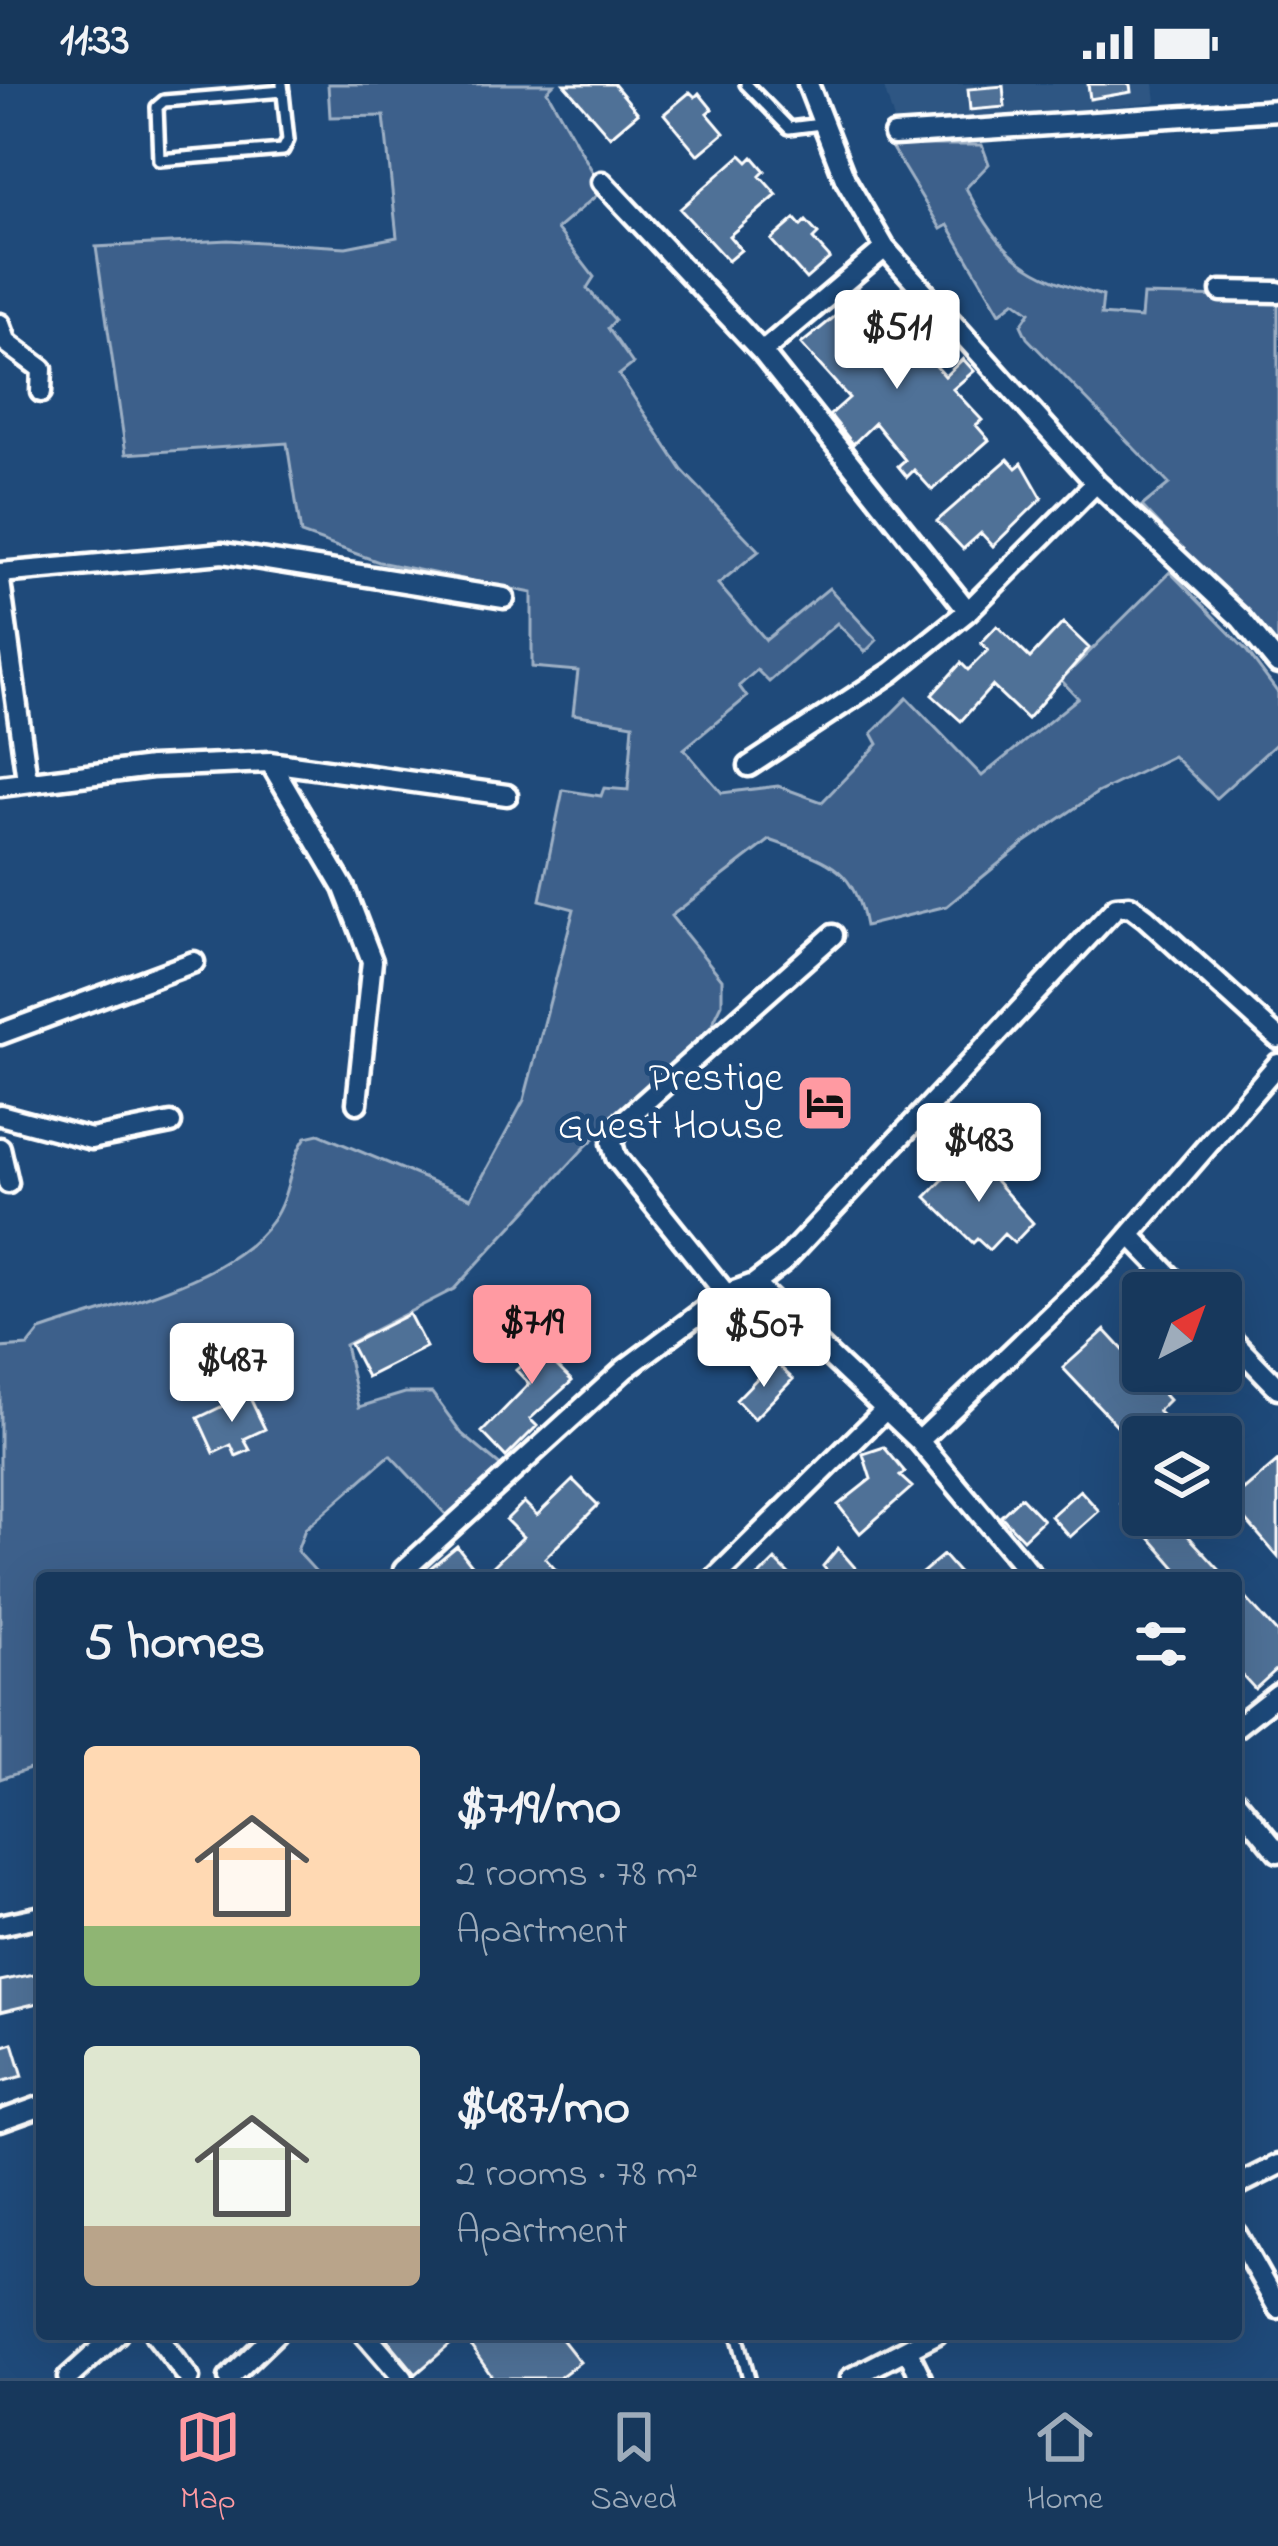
<!DOCTYPE html>
<meta charset="utf-8">
<style>
:root{--surface:#17385c;--page:#244365;--text:#f1f3f6;--muted:#9eacbb;--line:#365272;--accent:#ff9aa2}
body{margin:0;font-family:"Indie Flower",sans-serif;background:var(--page);color:var(--text);height:100vh;display:flex;flex-direction:column;font-size:45px;white-space:nowrap}
*{box-sizing:border-box;margin:0}
p{font-size:39px;color:var(--muted)}
.icon{flex:none;width:66px;height:66px;fill:none;stroke:currentColor;stroke-width:2;stroke-linecap:round;stroke-linejoin:round}
.map{position:relative;flex:1;overflow:hidden}
.details{position:absolute;left:36px;top:1488px;width:1206px;height:768px;display:flex;flex-direction:column;background:var(--surface);border-radius:12px;box-shadow:0 12px 48px #0002,0 0 0 3px var(--line)}
.details>*{flex:none}
.needle{width:78px;rotate:41deg}
.fabs{position:absolute;left:1122px;top:1188px;display:grid;gap:24px}
.fabs a{display:grid;place-items:center;width:120px;height:120px;border-radius:12px;background:var(--surface);box-shadow:0 12px 48px #0002,0 0 0 3px var(--line);font-size:60px}
.price{position:absolute;translate:-50% -102px;padding:0 27px;border-radius:12px;background:#fff;color:#222;font-size:39px;line-height:78px;filter:drop-shadow(0 3px 6px #0008)}
.price::after{content:'';position:absolute;left:50%;top:72px;width:36px;height:27px;margin-left:-18px;background:inherit;clip-path:polygon(0 0,100% 0,50% 100%)}
.price.active{background:var(--accent);color:#111}
ul{padding:0;list-style:none}
li{display:flex;align-items:center;gap:36px;height:300px;padding:0 48px}
li span{display:grid;place-items:center;flex:none;width:336px;height:240px;border-radius:12px;color:#555}
li>.icon{margin-inline-start:auto}
span .icon{width:144px;height:144px;fill:#fffc;stroke-width:1}
li b{font-size:51px}
h2{display:flex;justify-content:space-between;align-items:center;height:144px;padding:0 48px;font-size:51px}
.status{display:flex;justify-content:space-between;align-items:center;height:84px;padding:0 60px;background:var(--surface);direction:ltr}
.status svg{height:33px;fill:currentColor}
.dock{display:flex;justify-content:space-around;align-items:center;height:168px;border-top:3px solid var(--line);background:var(--surface);font-size:33px;color:var(--muted)}
.dock a{display:grid;justify-items:center;gap:6px}
.dock .active{color:var(--accent)}
.map>svg:first-child{display:block}
</style>
<div class="status"><b>11:33</b><svg viewBox="0 0 49 12"><path d="M0 12V9h3v3zM5 12V6h3v6zM10 12V3h3v9zM15 12V0h3v12zM26 1h20v11H26zM47 4h2v5h-2z"/></svg></div>
<div class="map">
<svg width="1278" height="2294" viewBox="0 0 1278 2294">
<rect width="100%" height="100%" fill="#1f4a7a"/>
<filter id="ink" filterUnits="userSpaceOnUse"><feTurbulence type="fractalNoise" baseFrequency=".00833" numOctaves="2"/><feDisplacementMap in="SourceGraphic" scale="24" xChannelSelector="R" yChannelSelector="G"/><feConvolveMatrix kernelMatrix="1 2 1 2 8 2 1 2 1" color-interpolation-filters="sRGB"/></filter>
<g filter="url(#ink)">
<path fill="#2e5683" d="M883 0H1154L1156 18 897 46Z"/>
<path fill="#3c618b" stroke="#9eb0c5" stroke-width="3" d="M328 0H554L547 7 603 106 557 145 594 193 587 204 615 236 608 244 633 280 619 291 682 386 759 467 718 500 766 556 829 504 877 556 865 568 837 539 769 598 757 586 739 602 747 613 684 665 722 709 778 702 822 718 878 660 872 649 907 614 982 692 1078 614 1061 596 1170 488 1246 566 1278 609V658L1216 714 1173 672 1097 709 1024 759 947 822 865 842C854 780 824 776 770 756L671 832 722 895V920L707 951 585 1063 454 1205 345 1261 359 1323 405 1309H432L462 1350 503 1384 453 1438 390 1371 305 1445 297 1467 319 1491 315 1494H42V1681L0 1695V1264L28 1262 40 1247C108 1223 229 1199 272 1137 291 1111 288 1078 306 1053L319 1050 471 1114 524 1016 574 825 540 816 563 706 601 712 604 704 628 706 633 640 573 630 578 587 532 583V509L379 478 301 450 287 359 126 370 96 163 228 156 346 163 397 153 384 32 330 33Z
M890 61H982L989 80 966 104C1003 174 1026 191 1103 212L1101 231 1141 234 1143 211 1278 214V567L1142 422 1169 400 1027 254 1021 241 1030 228 1015 217 1000 229 948 141 941 145Z"/>
<path fill="#507197" stroke="#fff" stroke-width="3" d="M564 0H614L638 29 610 53Z
M1088 0H1130L1131 8 1090 15Z
M1003 2 1005 23 970 26 968 5Z
M690 8 695 13 699 9 712 25 707 29 724 49 698 71 664 30Z
M741 71 748 78 753 73 765 87 760 92 777 111 729 152 741 166 728 177 680 125Z
M795 135 801 142 806 137 818 150 813 155 830 174 806 195 771 156Z
M864 209 896 238 891 242 909 264 923 277 928 273 945 292 963 275 974 287 953 305 982 336 976 341 989 356 932 406 914 386 907 393 898 382 905 376 875 339 853 360 830 331 849 314 801 260Z
M1008 375 1016 384 1022 379 1042 414 993 462 981 449 963 465 937 437Z
M1063 539 1089 564 1027 635 992 602 961 637 932 611 961 579 968 586 988 566 981 559 997 542 1030 574Z
M970 1068 1033 1139 1014 1159 1004 1150 989 1166 977 1155 973 1159 926 1113Z
M533 1219 571 1264 554 1279 572 1297 530 1335 537 1342 506 1373 482 1348 529 1300 516 1286 546 1259 521 1229Z
M409 1230 426 1263 367 1293 350 1260Z
M1105 1246 1169 1316 1158 1327 1185 1353H1143V1369L1063 1284Z
M774 1277 793 1295 754 1335 736 1316Z
M248 1310 265 1345 244 1355 250 1366 236 1372 231 1361 214 1369 198 1334Z
M884 1363 905 1388 900 1392 912 1403 860 1449 838 1421 871 1395 863 1370Z
M1278 1377V1473L1221 1407V1380L1244 1406Z
M573 1396 598 1421 545 1474 563 1494H497L489 1486 523 1453 506 1436 524 1418 537 1431Z
M1143 1401V1431H1169L1227 1494H1185L1176 1484 1121 1420Z
M1080 1406 1099 1427 1070 1453 1051 1432Z
M1021 1413 1043 1436 1023 1455 1001 1432Z
M457 1462 475 1485 463 1494H418Z
M838 1464 864 1494H833L823 1482Z
M943 1471 963 1494H916Z
M775 1476 793 1494H757Z
M1236 1503 1278 1550V1584L1255 1605 1236 1584Z
M39 1889 42 1918 0 1928V1897Z
M13 1959 23 1992 0 1998V1963Z
M383 2250H558L580 2278 559 2294H493L462 2250 416 2290Z"/>
<g fill="none" stroke-linecap="round" stroke-linejoin="round">
<defs>
<path id="service" d="M282 0 288 56 283 66 159 76 157 23 164 17 283 7
M746 0 789 44 821 40
M737 2250 749 2294"/>
<path id="minor" d="M808 0 845 95 885 164 1096 399 1241 535 1278 580
M894 51 1278 26
M602 98 762 268 968 527
M1221 207 1278 208
M0 240 7 259 42 285 41 308
M762 268 885 164
M0 489 223 469 504 514
M0 497 27 696
M270 678 344 804 372 877 357 1019
M749 682 892 588 968 527 1096 399
M0 702 151 683 270 678 507 711
M0 950 194 878
M0 1031 91 1055 171 1039
M0 1064 8 1099
M1130 1151 1186 1209
M754 1200 919 1357 1034 1494
M726 1210 616 1073 612 1059 620 1040 833 851
M1221 1245 1278 1304
M919 1357 1112 1172 1278 980
M404 1494V1486L625 1285 726 1210 754 1200 783 1178 1116 823 1130 822 1146 834 1278 954
M715 1494 885 1326
M1236 1643 1278 1610
M1236 1717 1278 1768
M0 1841 42 1832
M0 2037 42 2022
M1236 2102 1278 2081
M1236 2150 1278 2224
M155 2250 189 2294
M365 2250 403 2294
M907 2265 921 2294
M68 2294 117 2250
M229 2294 275 2250
M851 2294 936 2250"/>
</defs>
<use href="#service" stroke="#fff" stroke-width="18"/>
<use href="#minor" stroke="#fff" stroke-width="27"/>
<use href="#service" stroke="#1f4a7a" stroke-width="9"/>
<use href="#minor" stroke="#1f4a7a" stroke-width="18"/>
</g>
</g>
<defs>
<symbol id="hotel-square" viewBox="-11 -11 22 22"><rect x="-9" y="-9" width="18" height="18" rx="4" fill="#ff9aa2" stroke="#1f4a7a"/><path d="M-6-4.5h1.5V1H6V5H4.5V3h-9V5H-6ZM-4 0a1.8 1.8 0 1 1 3.6 0ZM.5 0V-2.5h3Q6-2.5 6 0Z" fill="#111"/></symbol>
</defs>
<g fill-rule="evenodd">
<use href="#hotel-square" x="792" y="986" width="66" height="66"/>
</g>
<g text-anchor="middle" dominant-baseline="central" stroke-width="10" stroke-linejoin="round" paint-order="stroke">
<g font-size="42" fill="#fff" stroke="#1f4a7a" text-anchor="end">
<text x="783" y="995">Prestige<tspan x="783" dy="48">Guest House</tspan></text>
</g>
</g>
</svg>
<div class="fabs">
<a><svg class="needle" viewBox="-14 -14 28 28"><path d="M0-13l5 13h-10z" fill="#e53935"/><path d="M0 13l5-13h-10z" fill="#9eacbb"/></svg></a>
<a><svg class="icon" aria-label="layers" viewBox="0 0 24 24"><path d="M12 4l9 5-9 5-9-5zM3 14l9 5 9-5"/></svg></a>
</div>
<b class="price" style="left:897px;top:308px">$511</b>
<b class="price" style="left:979px;top:1121px">$483</b>
<b class="price active" style="left:532px;top:1303px">$719</b>
<b class="price" style="left:764px;top:1306px">$507</b>
<b class="price" style="left:232px;top:1341px">$487</b>
<section class="details">
<h2>5 homes<svg class="icon" aria-label="filters" viewBox="0 0 24 24"><path d="M4 7h16M4 17h16"/><circle cx="9" cy="7" r="2"/><circle cx="15" cy="17" r="2"/></svg></h2>
<ul>
<li><span style="background:linear-gradient(#ffd9b3 75%,#8fb573 0)"><svg class="icon" aria-label="home" viewBox="0 0 24 24"><path d="M3 11l9-7 9 7M6 9v11h12V9"/></svg></span><div><b>$719/mo</b><p>2 rooms · 78 m²</p><p>Apartment</p></div></li>
<li><span style="background:linear-gradient(#dfe7d0 75%,#b9a48a 0)"><svg class="icon" aria-label="home" viewBox="0 0 24 24"><path d="M3 11l9-7 9 7M6 9v11h12V9"/></svg></span><div><b>$487/mo</b><p>2 rooms · 78 m²</p><p>Apartment</p></div></li>
</ul>
</section>
</div>
<nav class="dock">
<a class="active"><svg class="icon" aria-label="map" viewBox="0 0 24 24"><path d="M3 6l6-2 6 2 6-2v14l-6 2-6-2-6 2zM9 4v14M15 6v14"/></svg>Map</a>
<a><svg class="icon" aria-label="saved" viewBox="0 0 24 24"><path d="M7 4h10v16l-5-4-5 4z"/></svg>Saved</a>
<a><svg class="icon" aria-label="home" viewBox="0 0 24 24"><path d="M3 11l9-7 9 7M6 9v11h12V9"/></svg>Home</a>
</nav>
